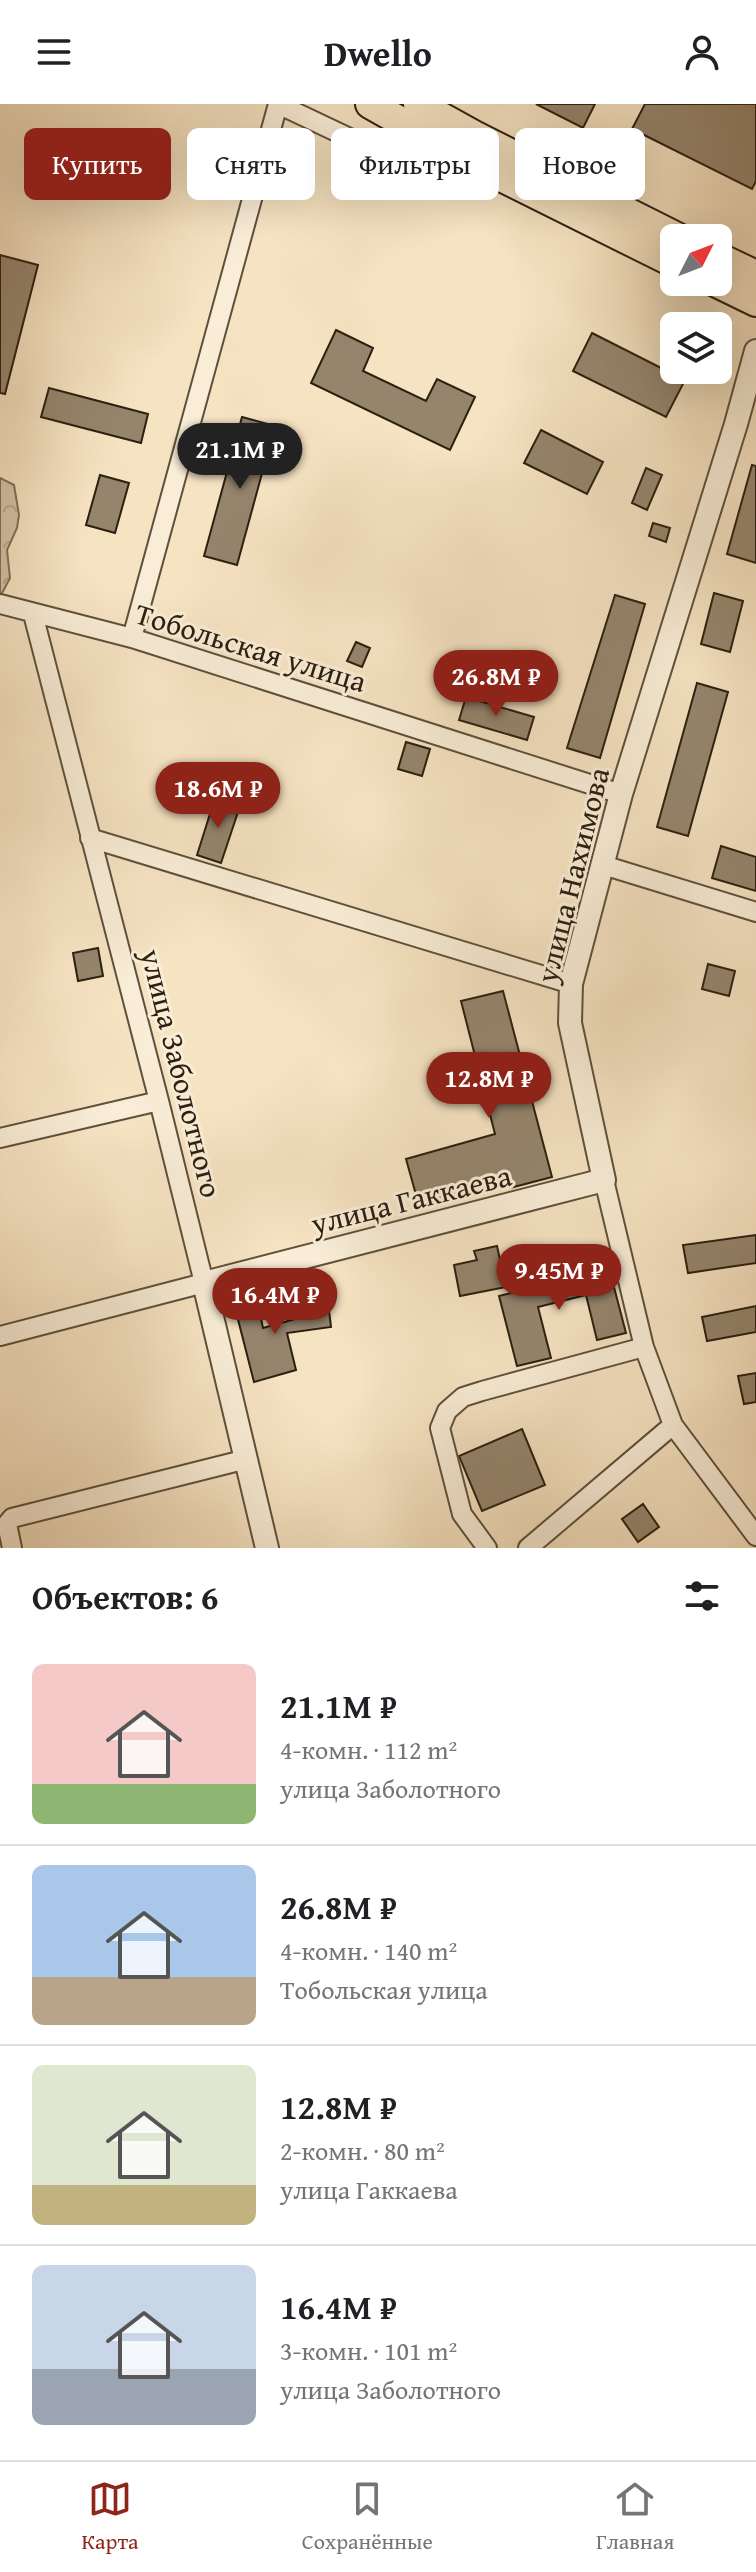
<!DOCTYPE html>
<html lang="ru">
<meta charset="utf-8">
<style>
:root{--surface:#fff;--page:#f6f6f6;--text:#202124;--muted:#757577;--line:#e0e0e0;--accent:#8f2418}
body{margin:0;font-family:"Gentium Book Plus",serif;background:var(--page);color:var(--text);height:100vh;display:flex;flex-direction:column;font-size:30px;white-space:nowrap}
*{box-sizing:border-box;margin:0}
p{font-size:26px;color:var(--muted)}
.icon{flex:none;width:44px;height:44px;fill:none;stroke:currentColor;stroke-width:2;stroke-linecap:round;stroke-linejoin:round}
.map{position:relative;height:1444px;overflow:hidden}
.drawer{display:flex;flex-direction:column;background:var(--surface);flex:1}
.drawer>*{flex:none}
.hud{position:absolute;left:24px;top:24px;width:708px;height:72px;display:flex;gap:16px}
.needle{width:52px;rotate:48deg}
.controls{position:absolute;left:660px;top:120px;display:grid;gap:16px}
.controls a{display:grid;place-items:center;width:72px;height:72px;border-radius:12px;background:var(--surface);box-shadow:0 8px 32px #0002;font-size:40px}
.price{position:absolute;translate:-50% -68px;padding:0 18px;border-radius:28px;background:var(--accent);color:#fff;font-size:26px;line-height:52px;filter:drop-shadow(0 2px 4px #0008)}
.price::after{content:'';position:absolute;left:50%;top:48px;width:24px;height:18px;margin-left:-12px;background:inherit;clip-path:polygon(0 0,100% 0,50% 100%)}
.price.on{background:#222;color:#fff}
ul{padding:0;list-style:none}
li{display:flex;align-items:center;gap:24px;height:200px;padding:0 32px}
li+li{border-top:2px solid var(--line)}
li span{display:grid;place-items:center;flex:none;width:224px;height:160px;border-radius:12px;color:#555}
li>.icon{margin-inline-start:auto}
span .icon{width:96px;height:96px;fill:#fffc;stroke-width:1}
li b{font-size:34px}
h2{display:flex;justify-content:space-between;align-items:center;height:96px;padding:0 32px;font-size:34px}
.tag{padding:0 28px;border-radius:12px;background:var(--surface);box-shadow:0 8px 32px #0002;font-size:28px;line-height:72px}
.tag.on{background:var(--accent);color:#fff}
header{display:flex;justify-content:space-between;align-items:center;height:104px;padding:0 32px;background:var(--surface);font-size:36px;font-weight:800}
.menu{display:flex;justify-content:space-around;align-items:center;height:112px;border-top:2px solid var(--line);background:var(--surface);font-size:22px;color:var(--muted)}
.menu a{display:grid;justify-items:center;gap:4px}
.menu .on{color:var(--accent)}
.map>svg:first-child{display:block}
</style>
<header><svg class="icon" aria-label="menu" viewBox="0 0 24 24"><path d="M4 6h16M4 12h16M4 18h16"/></svg>Dwello<svg class="icon" aria-label="person" viewBox="0 0 24 24"><circle cx="12" cy="8" r="4"/><path d="M4 21q1-7 8-7t8 7"/></svg></header>
<div class="map">
<svg width="756" height="1444" viewBox="0 0 756 1444">
<defs>
<pattern id="forest-crowns" width="20" height="18" patternUnits="userSpaceOnUse" patternTransform="scale(2)"><rect width="20" height="18" fill="#d3c2a4"/><path d="M2 6a3 3 0 1 1 6 0M12 15a3 3 0 1 1 6 0" fill="none" stroke="#b5a68c"/></pattern>
</defs>
<rect width="100%" height="100%" fill="#f6e3c2"/>
<filter id="stains"><feTurbulence type="fractalNoise" baseFrequency=".0025" numOctaves="4"/><feColorMatrix values="0 0 0 0 .2 0 0 0 0 .09 0 0 0 0 .02 0 0 0 .5 -.17"/></filter>
<radialGradient id="worn" r=".72"><stop offset=".6" stop-color="#630" stop-opacity="0"/><stop offset="1" stop-color="#630" stop-opacity=".3"/></radialGradient>
<path fill="url(#forest-crowns)" stroke="#7f705a" stroke-width="2" d="M0 374 14 381 19 411 17 424 7 446 10 474 0 493Z"/>
<path fill="#95856d" stroke="#2b1f10" stroke-width="2" d="M536 0H595L583 24Z
M645 0H756V77L752 85 632 25Z
M0 151 38 161 5 290 0 289Z
M336 226 373 244 363 267 426 297 437 275 475 293 450 346 311 279Z
M592 229 685 276 666 313 573 267Z
M49 284 148 310 141 339 41 313Z
M242 313 275 322 237 461 204 452Z
M541 326 603 358 587 390 524 359Z
M752 361 756 362V459L727 450Z
M646 364 662 371 647 406 632 399Z
M100 371 129 379 115 429 86 421Z
M653 419 670 424 666 438 649 432Z
M714 489 743 497 730 548 701 540Z
M615 491 645 500 600 654 567 644Z
M356 538 370 544 362 563 347 557Z
M697 579 728 588 688 732 657 723Z
M466 593 534 613 527 636 459 616Z
M406 638 430 645 422 672 398 665Z
M215 694 240 702 221 759 197 751Z
M721 742 756 753V787L712 774Z
M98 844 103 872 78 877 73 849Z
M708 860 735 867 729 892 702 885Z
M503 887 552 1073 510 1084 509 1081 420 1105 406 1055 495 1030 461 897Z
M756 1131V1159L688 1169 683 1141Z
M497 1142 506 1183 460 1192 454 1161 477 1156 474 1147Z
M609 1164 626 1229 597 1236 586 1191 538 1203 551 1254 517 1262 499 1192Z
M256 1191 263 1224 302 1213 300 1202 328 1198 331 1223 287 1229 296 1266 254 1278 233 1196Z
M756 1202V1228L707 1237 702 1213Z
M756 1269V1298L744 1300 738 1272Z
M522 1325 545 1381 482 1407 459 1352Z
M643 1400 659 1423 638 1438 622 1415Z"/>
<g fill="none" stroke-linecap="round" stroke-linejoin="round">
<defs>
<path id="minor" d="M278 0 398 57 414 26
M0 500 132 534 621 690
M132 534 278 0
M90 734 571 880
M603 761 756 808
M0 1034 159 997
M604 1076 644 1243 673 1321 756 1432
M0 1232 204 1179 159 997 33 510
M12 1444 7 1420 12 1414 247 1355
M487 1444 462 1410 440 1324 447 1307 463 1293 482 1287 644 1243
M528 1444 673 1321"/>
<path id="tertiary" d="M267 1444 204 1179 604 1076 570 919 571 880 621 690 736 320 756 247"/>
<path id="primary" d="M370 0 483 64 674 159
M418 0 474 31 679 134
M718 153 756 171
M715 178 756 198"/>
</defs>
<use href="#minor" stroke="#5e503c" stroke-width="22"/>
<use href="#tertiary" stroke="#5e503c" stroke-width="26"/>
<use href="#primary" stroke="#2b1f10" stroke-width="32"/>
<use href="#minor" stroke="#f9edd7" stroke-width="18"/>
<use href="#tertiary" stroke="#f9edd7" stroke-width="22"/>
<use href="#primary" stroke="#f6e3c2" stroke-width="28"/>
</g>
<g text-anchor="middle" dominant-baseline="central" stroke-width="6" stroke-linejoin="round" paint-order="stroke">
<g font-size="30" fill="#2b1f10" stroke="#f9edd7">
<text transform="translate(251 543) rotate(17)">Тобольская улица</text>
<text transform="translate(572 771) rotate(-76)">улица Нахимова</text>
<text transform="translate(182 969) rotate(76)">улица Заболотного</text>
<text transform="translate(411 1095) rotate(-14)">улица Гаккаева</text>
</g>
</g>
<rect width="100%" height="100%" filter="url(#stains)"/>
<rect width="100%" height="100%" fill="url(#worn)"/>
</svg>
<div class="controls">
<a><svg class="needle" viewBox="-14 -14 28 28"><path d="M0-13l5 13h-10z" fill="#e53935"/><path d="M0 13l5-13h-10z" fill="#757577"/></svg></a>
<a><svg class="icon" aria-label="layers" viewBox="0 0 24 24"><path d="M12 4l9 5-9 5-9-5zM3 14l9 5 9-5"/></svg></a>
</div>
<b class="price on" style="left:240px;top:387px">21.1M ₽</b>
<b class="price" style="left:496px;top:614px">26.8M ₽</b>
<b class="price" style="left:218px;top:726px">18.6M ₽</b>
<b class="price" style="left:489px;top:1016px">12.8M ₽</b>
<b class="price" style="left:559px;top:1208px">9.45M ₽</b>
<b class="price" style="left:275px;top:1232px">16.4M ₽</b>
<div class="hud">
<a class="tag on">Купить</a>
<a class="tag">Снять</a>
<a class="tag">Фильтры</a>
<a class="tag">Новое</a>
</div>
</div>
<section class="drawer">
<h2>Объектов: 6<svg class="icon" aria-label="filters" viewBox="0 0 24 24"><path d="M4 7h16M4 17h16"/><circle cx="9" cy="7" r="2"/><circle cx="15" cy="17" r="2"/></svg></h2>
<ul>
<li><span style="background:linear-gradient(#f6c9c9 75%,#8fb573 0)"><svg class="icon" aria-label="home" viewBox="0 0 24 24"><path d="M3 11l9-7 9 7M6 9v11h12V9"/></svg></span><div><b>21.1M ₽</b><p>4-комн. · 112 m²</p><p>улица Заболотного</p></div></li>
<li><span style="background:linear-gradient(#a9c7e8 70%,#b9a48a 0)"><svg class="icon" aria-label="home" viewBox="0 0 24 24"><path d="M3 11l9-7 9 7M6 9v11h12V9"/></svg></span><div><b>26.8M ₽</b><p>4-комн. · 140 m²</p><p>Тобольская улица</p></div></li>
<li><span style="background:linear-gradient(#dfe7d0 75%,#c2b280 0)"><svg class="icon" aria-label="home" viewBox="0 0 24 24"><path d="M3 11l9-7 9 7M6 9v11h12V9"/></svg></span><div><b>12.8M ₽</b><p>2-комн. · 80 m²</p><p>улица Гаккаева</p></div></li>
<li><span style="background:linear-gradient(#c9d6e8 65%,#9aa5b1 0)"><svg class="icon" aria-label="home" viewBox="0 0 24 24"><path d="M3 11l9-7 9 7M6 9v11h12V9"/></svg></span><div><b>16.4M ₽</b><p>3-комн. · 101 m²</p><p>улица Заболотного</p></div></li>
</ul>
</section>
<nav class="menu">
<a class="on"><svg class="icon" aria-label="map" viewBox="0 0 24 24"><path d="M3 6l6-2 6 2 6-2v14l-6 2-6-2-6 2zM9 4v14M15 6v14"/></svg>Карта</a>
<a><svg class="icon" aria-label="saved" viewBox="0 0 24 24"><path d="M7 4h10v16l-5-4-5 4z"/></svg>Сохранённые</a>
<a><svg class="icon" aria-label="home" viewBox="0 0 24 24"><path d="M3 11l9-7 9 7M6 9v11h12V9"/></svg>Главная</a>
</nav>
